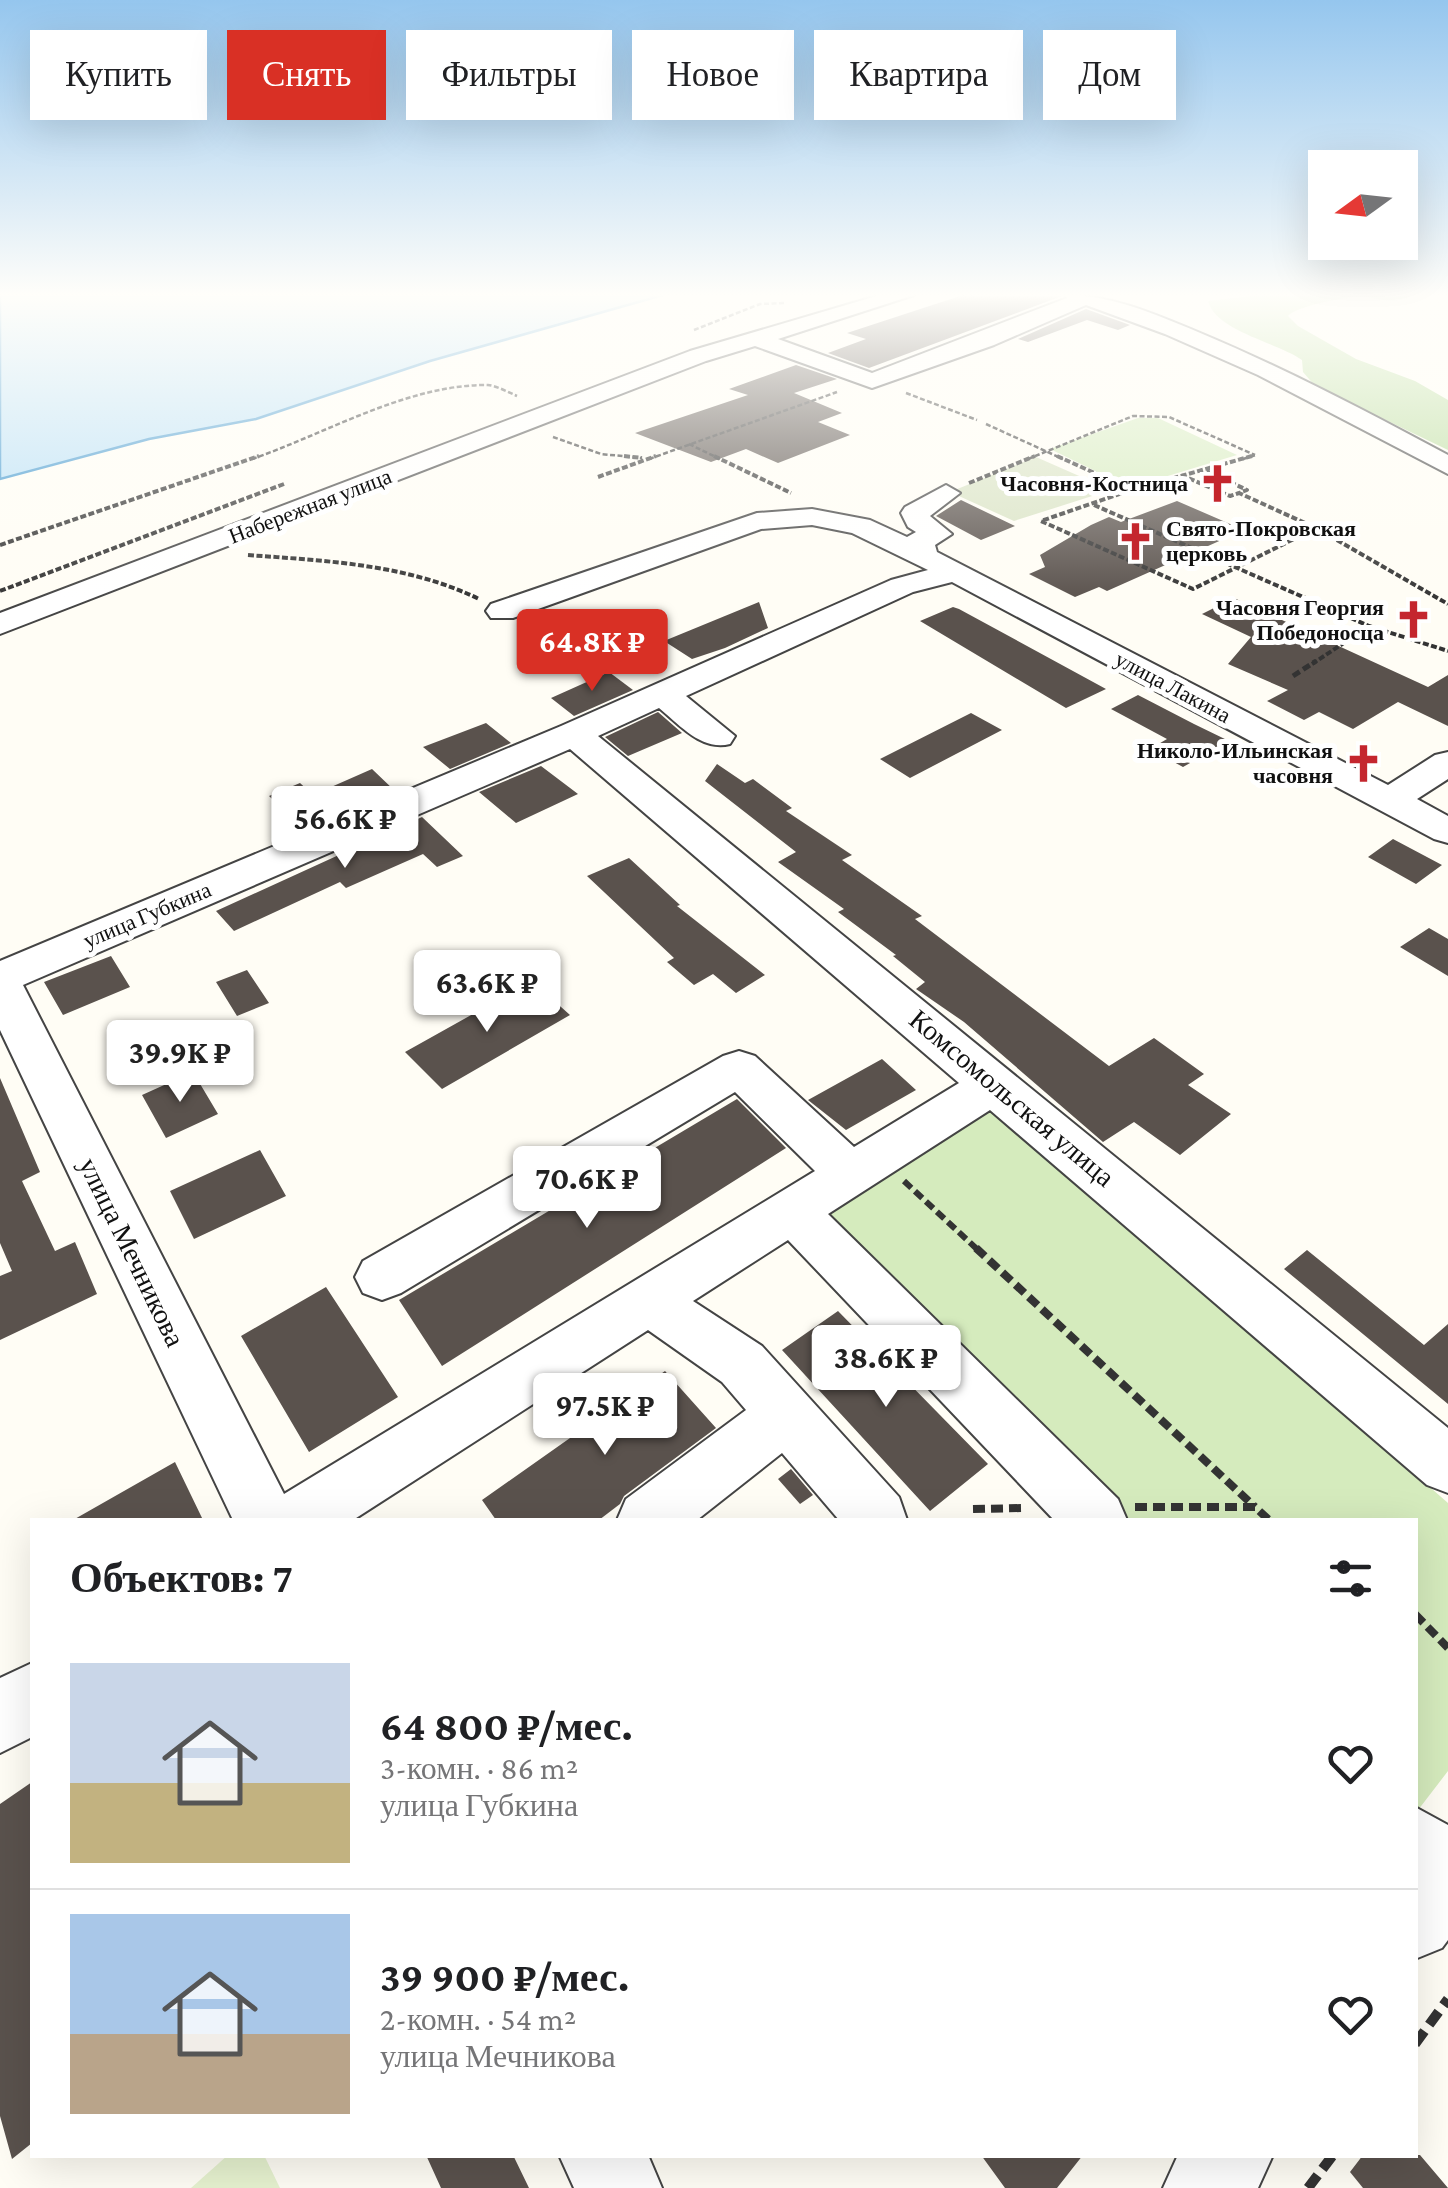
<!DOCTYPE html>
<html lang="ru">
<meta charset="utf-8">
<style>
:root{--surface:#fff;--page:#f2f2f2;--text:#202124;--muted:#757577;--line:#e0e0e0;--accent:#d93025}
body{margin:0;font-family:"Crimson Pro",serif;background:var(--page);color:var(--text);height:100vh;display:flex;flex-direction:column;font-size:38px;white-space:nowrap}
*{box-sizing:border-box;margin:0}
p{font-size:32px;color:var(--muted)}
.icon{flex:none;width:55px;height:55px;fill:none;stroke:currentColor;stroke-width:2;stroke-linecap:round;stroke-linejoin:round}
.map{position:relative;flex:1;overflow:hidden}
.drawer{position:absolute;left:30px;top:1518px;width:1388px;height:640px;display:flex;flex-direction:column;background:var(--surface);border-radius:0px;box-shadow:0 10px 40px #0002}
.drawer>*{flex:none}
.top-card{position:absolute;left:30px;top:30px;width:1390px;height:90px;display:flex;gap:20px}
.needle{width:65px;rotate:255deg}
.controls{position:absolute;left:1308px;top:150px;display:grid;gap:20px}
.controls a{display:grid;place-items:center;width:110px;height:110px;border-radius:0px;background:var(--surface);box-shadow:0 10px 40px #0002;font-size:50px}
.price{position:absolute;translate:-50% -85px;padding:0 22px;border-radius:10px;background:#fff;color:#222;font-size:32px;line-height:65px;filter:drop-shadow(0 2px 5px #0008)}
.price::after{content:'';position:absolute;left:50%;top:60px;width:30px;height:22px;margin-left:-15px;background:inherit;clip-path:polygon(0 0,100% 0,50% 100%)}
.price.current{background:var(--accent);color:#fff}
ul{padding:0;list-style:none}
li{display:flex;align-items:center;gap:30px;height:250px;padding:0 40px}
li+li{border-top:2px solid var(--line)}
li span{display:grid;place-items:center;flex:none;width:280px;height:200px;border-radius:0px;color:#555}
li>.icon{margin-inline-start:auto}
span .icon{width:120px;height:120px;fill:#fffc;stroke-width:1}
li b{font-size:42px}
h2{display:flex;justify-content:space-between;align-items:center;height:120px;padding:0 40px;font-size:42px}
.pill{padding:0 35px;border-radius:0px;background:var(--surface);box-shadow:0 10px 40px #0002;font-size:35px;line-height:90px}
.pill.current{background:var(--accent);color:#fff}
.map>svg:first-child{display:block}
</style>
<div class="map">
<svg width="1448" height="2188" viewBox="0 0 1448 2188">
<rect width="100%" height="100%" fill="#fffdf5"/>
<path fill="#d5ebbd" d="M1138 418H1158L1237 455 1138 485 1121 477 1112 479 1050 449Z
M990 1102 1448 1503V1771L1415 1814V1520H1120L810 1210Z"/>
<path fill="#b9dc9c" d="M1259 295H1414C1397 304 1383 300 1366 297 1352 295 1296 306 1288 316L1298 326 1356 359 1415 381 1448 400V450L1315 386 1303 372 1302 360C1276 342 1216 331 1208 301Z"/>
<path fill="#d9e3c4" d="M1036 457 1111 490 1014 521 950 492Z"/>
<path fill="#e6f2cf" d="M228 2155H264L280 2188H191Z"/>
<path fill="#b9e0f7" stroke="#3f96cf" stroke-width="2.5" d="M0 295H663L430 361 256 419 149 439 0 479Z"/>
<path fill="#5a524d" d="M963 295 1062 296 869 368 828 353 866 339 847 333Z
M1086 309 1130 325 1118 330 1087 320 1028 342 1018 339Z
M796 365 837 379 794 393 842 413 818 422 850 435 778 463 746 449 711 462 635 433 748 395 729 389Z
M961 500 1015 526 981 540 936 516Z
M1177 501 1244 530 1107 591 1099 587 1075 597 1029 574 1045 567 1040 555 1091 525 1109 517 1121 522Z
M1234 598 1428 687 1448 675V726L1398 702 1353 729 1319 712 1304 720 1267 701 1288 690 1228 664 1251 637 1202 614Z
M759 602 768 628 725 648 692 659 664 641Z
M953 607 959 609 1106 689 1066 708 920 621Z
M609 672 633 690 574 716 551 698Z
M1138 695 1194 724 1229 741 1183 767 1150 749 1167 739 1111 709Z
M658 712 682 733 628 756 605 737Z
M971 713 1002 730 910 778 880 759Z
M486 723 511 743 450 769 423 747Z
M717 764 745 783 753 779 792 808 786 811 852 855 842 860 922 916 915 919 1109 1066 1154 1038 1204 1074 1188 1085 1231 1114 1180 1155 1134 1122 1103 1142 964 1022 916 989 925 982 893 956 896 955 838 912 844 909 778 862 796 852 705 781Z
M541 766 578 794 516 823 479 792Z
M372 769 395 791 326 820 313 808 289 815 269 796 300 783 313 795Z
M422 817 463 856 437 867 423 854 346 888 340 882 234 931 216 911Z
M1393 839 1442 865 1416 884 1368 857Z
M629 858 680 905 677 906 765 975 736 993 713 974 694 985 667 962 674 958 587 876Z
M1429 928 1448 939V976L1400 947Z
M111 956 130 987 63 1015 44 982Z
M247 970 269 1003 237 1016 216 982Z
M532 981 570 1015 442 1089 405 1052Z
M882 1059 916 1090 846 1130 808 1100Z
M193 1072 218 1114 166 1138 142 1095Z
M0 1078 40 1172 22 1181 55 1251 75 1242 97 1294 0 1340V1276L12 1271 0 1243Z
M737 1099 786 1148 442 1366 399 1300Z
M260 1150 286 1196 194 1239 170 1191Z
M1307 1250 1424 1345 1448 1324V1404L1284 1269Z
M326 1287 398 1397 309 1452 241 1336Z
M838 1311 988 1464 930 1511 782 1350Z
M665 1371 716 1428 624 1496 620 1504 599 1520H496L482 1500Z
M175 1462 203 1520H73Z
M791 1469 813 1495 800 1504 778 1479Z
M32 1782V2143L12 2159 0 2116V1804Z
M426 2155H513L529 2188H441Z
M981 2155H1083L1057 2188H1005Z
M1363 2155H1420L1448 2188H1363L1350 2172Z"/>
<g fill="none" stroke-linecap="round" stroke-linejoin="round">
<defs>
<path id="minor" d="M880 295H914L778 339 872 373 1067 298 1065 295C1112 295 1155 314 1198 332 1284 368 1366 411 1448 455V474L1258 375 1165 334 1086 305 994 345 872 388 755 346 706 361 0 634V613L690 351Z
M946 485 960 493 930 516 952 534 935 545 937 552 1388 785 1435 755 1448 752V779L1417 799 1448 816V843L1434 839 952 582 913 592 686 696 735 736 730 744C701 751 680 725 659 708L598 736 1448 1428V1493L1427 1485 990 1110 828 1214 1118 1499 1127 1520H1054L788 1240 693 1301 762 1346 899 1497 907 1520H839L782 1453 697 1520H617L626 1499 746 1410 722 1382 648 1330 353 1520H233L0 1030V961L561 726 891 580 928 570 852 533 812 525 761 529 513 618H491L486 611 491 604 757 513 812 509 870 520 907 537 916 532 908 527 901 513 905 507ZM570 749 959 1083 854 1147 755 1056 739 1051 723 1056 363 1261 355 1277 363 1293 382 1300 401 1293 735 1092 815 1171 284 1494 23 985Z
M32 1663V1737L0 1753V1678Z
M1415 1807 1448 1825V1940L1442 1948 1415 1959Z
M559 2155H648L662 2188H574Z
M1178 2155H1273L1258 2188H1163Z"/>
</defs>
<use href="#minor" stroke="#444" stroke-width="4"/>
<path stroke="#333" stroke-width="2.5" stroke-dasharray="5 2.5" stroke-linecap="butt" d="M694 330 760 304 786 303
M906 393 977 420
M986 424 1063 459
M553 437 601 454 642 458
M689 444 720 459
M252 459C325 434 408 384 488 385 497 386 508 392 517 396
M649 459 837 392
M1028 459 1133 416 1169 417 1255 455
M1243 459 1256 455"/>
<path stroke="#333" stroke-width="4" stroke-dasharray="6 2.5" stroke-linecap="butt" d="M624 456 642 458
M714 456 791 493
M1057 456 1130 489
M1252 456 1131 490 1041 521 1193 589 1316 528
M1207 471 1247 490 1239 493 1316 528 1448 604
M1181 475 1230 496 1239 493
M598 477 656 456
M969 483 1035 456
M1094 505 1369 626 1448 651
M0 545 259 456
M248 555C327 561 407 564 479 599
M0 591 284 484
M1312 664 1368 627"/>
<path stroke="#333" stroke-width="5" stroke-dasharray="8 4" stroke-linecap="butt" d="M1293 676 1316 661"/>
<path stroke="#333" stroke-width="6" stroke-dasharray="10 5" stroke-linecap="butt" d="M904 1181 979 1251"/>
<path stroke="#333" stroke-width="8" stroke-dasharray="12 6" stroke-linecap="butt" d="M976 1248 1255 1507
M1135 1507H1255L1269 1520
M973 1509 1023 1508
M1415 1614 1448 1648"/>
<path stroke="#333" stroke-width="10" stroke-dasharray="16 8" stroke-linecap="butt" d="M1415 2044 1448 1999
M1308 2188 1333 2155"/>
<use href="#minor" fill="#fff" fill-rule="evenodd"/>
</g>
<linearGradient id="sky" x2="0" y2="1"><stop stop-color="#95c6ee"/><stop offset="0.49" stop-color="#fffefa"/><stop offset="1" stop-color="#fffefa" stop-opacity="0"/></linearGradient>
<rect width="1448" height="602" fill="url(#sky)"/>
<defs>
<symbol id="church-bare" viewBox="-9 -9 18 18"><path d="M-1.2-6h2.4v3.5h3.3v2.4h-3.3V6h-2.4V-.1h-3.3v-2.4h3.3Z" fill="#c4262e" stroke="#fff" stroke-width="2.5" paint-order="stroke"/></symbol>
</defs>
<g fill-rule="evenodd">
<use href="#church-bare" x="1190" y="456" width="55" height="55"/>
<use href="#church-bare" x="1108" y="514" width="55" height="55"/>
<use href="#church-bare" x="1386" y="592" width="55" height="55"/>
<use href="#church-bare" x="1336" y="736" width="55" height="55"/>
</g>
<g text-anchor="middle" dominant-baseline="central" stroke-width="10" stroke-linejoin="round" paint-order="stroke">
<g font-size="22" font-weight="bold" fill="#111" stroke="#fff" text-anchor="end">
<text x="1188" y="483">Часовня-Костница</text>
<text x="1166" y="528" text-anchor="start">Свято-Покровская<tspan x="1166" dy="25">церковь</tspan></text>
<text x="1384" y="607">Часовня Георгия<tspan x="1384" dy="25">Победоносца</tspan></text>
<text x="1333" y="750">Николо-Ильинская<tspan x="1333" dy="25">часовня</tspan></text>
</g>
<g font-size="22" fill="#111" stroke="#fff">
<text transform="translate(310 506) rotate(-21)">Набережная улица</text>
<text transform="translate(1173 687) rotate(28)">улица Лакина</text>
<text transform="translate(147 915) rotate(-23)">улица Губкина</text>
</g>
<g font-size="28" fill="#111" stroke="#fff">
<text transform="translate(1012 1098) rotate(40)">Комсомольская улица</text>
<text transform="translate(132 1252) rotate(64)">улица Мечникова</text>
</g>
</g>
</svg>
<div class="controls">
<a><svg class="needle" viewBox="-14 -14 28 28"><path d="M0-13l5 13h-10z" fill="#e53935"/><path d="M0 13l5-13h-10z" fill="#757577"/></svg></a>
</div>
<b class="price current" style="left:592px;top:694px">64.8K ₽</b>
<b class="price" style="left:345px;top:871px">56.6K ₽</b>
<b class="price" style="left:487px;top:1035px">63.6K ₽</b>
<b class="price" style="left:180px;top:1105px">39.9K ₽</b>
<b class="price" style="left:587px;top:1231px">70.6K ₽</b>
<b class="price" style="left:886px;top:1410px">38.6K ₽</b>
<b class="price" style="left:605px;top:1458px">97.5K ₽</b>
<div class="top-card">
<a class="pill">Купить</a>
<a class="pill current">Снять</a>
<a class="pill">Фильтры</a>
<a class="pill">Новое</a>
<a class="pill">Квартира</a>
<a class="pill">Дом</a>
</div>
<section class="drawer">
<h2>Объектов: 7<svg class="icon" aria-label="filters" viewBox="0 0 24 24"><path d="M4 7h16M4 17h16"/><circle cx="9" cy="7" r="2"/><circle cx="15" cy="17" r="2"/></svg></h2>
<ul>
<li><span style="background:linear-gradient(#c9d6e8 60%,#c2b280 0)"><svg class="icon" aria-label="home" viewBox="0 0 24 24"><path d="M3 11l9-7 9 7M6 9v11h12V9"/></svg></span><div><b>64 800 ₽/мес.</b><p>3-комн. · 86 m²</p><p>улица Губкина</p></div><svg class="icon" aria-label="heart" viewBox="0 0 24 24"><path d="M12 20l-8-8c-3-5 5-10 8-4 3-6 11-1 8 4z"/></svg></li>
<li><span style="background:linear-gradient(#a9c7e8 60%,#b9a48a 0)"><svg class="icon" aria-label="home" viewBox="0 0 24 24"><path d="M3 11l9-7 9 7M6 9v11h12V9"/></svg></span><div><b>39 900 ₽/мес.</b><p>2-комн. · 54 m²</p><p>улица Мечникова</p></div><svg class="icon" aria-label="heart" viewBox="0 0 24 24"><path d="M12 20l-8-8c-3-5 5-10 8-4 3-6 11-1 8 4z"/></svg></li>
</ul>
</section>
</div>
